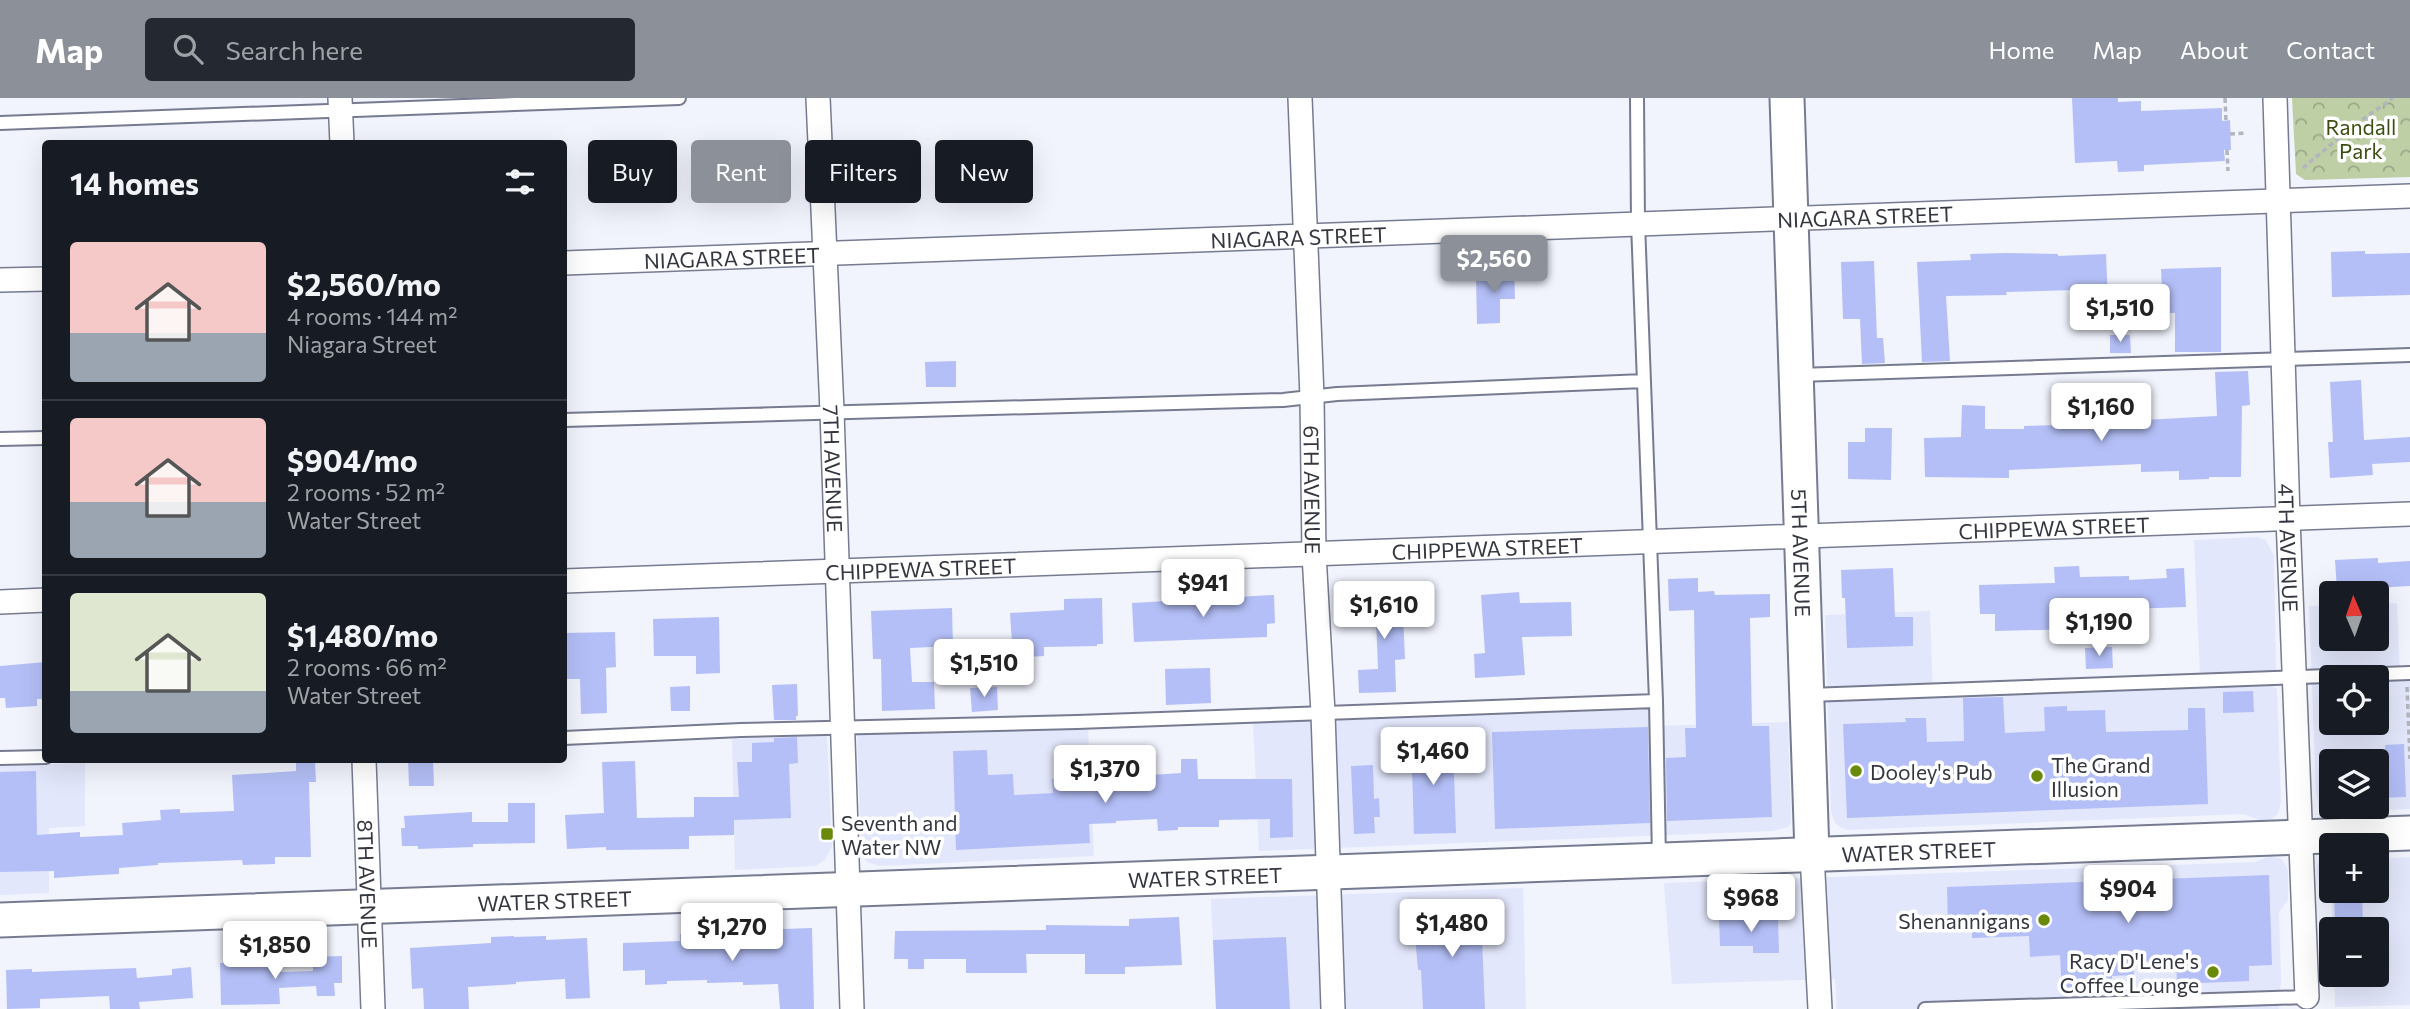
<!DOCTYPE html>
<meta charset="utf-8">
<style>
:root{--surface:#171b24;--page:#242831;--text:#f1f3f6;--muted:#9ea1a6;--line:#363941;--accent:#8c9099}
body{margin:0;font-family:Commissioner,sans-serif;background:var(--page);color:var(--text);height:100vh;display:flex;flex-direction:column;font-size:26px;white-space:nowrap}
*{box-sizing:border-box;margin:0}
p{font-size:23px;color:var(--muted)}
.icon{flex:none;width:38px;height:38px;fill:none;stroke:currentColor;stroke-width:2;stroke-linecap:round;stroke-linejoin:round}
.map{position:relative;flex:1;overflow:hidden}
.sheet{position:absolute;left:42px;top:42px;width:525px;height:623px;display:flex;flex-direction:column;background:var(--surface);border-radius:7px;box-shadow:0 7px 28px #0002}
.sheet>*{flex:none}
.top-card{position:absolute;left:588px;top:42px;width:665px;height:63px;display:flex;gap:14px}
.needle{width:46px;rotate:358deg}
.buttons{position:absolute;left:2319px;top:483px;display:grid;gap:14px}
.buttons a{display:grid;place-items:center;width:70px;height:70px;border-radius:7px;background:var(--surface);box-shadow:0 7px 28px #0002;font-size:35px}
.price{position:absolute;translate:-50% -60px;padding:0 16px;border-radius:7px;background:#fff;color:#222;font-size:23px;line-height:46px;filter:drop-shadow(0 2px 4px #0008)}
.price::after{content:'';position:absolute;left:50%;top:42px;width:21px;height:16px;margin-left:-10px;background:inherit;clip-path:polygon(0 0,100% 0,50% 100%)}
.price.current{background:var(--accent);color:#fff}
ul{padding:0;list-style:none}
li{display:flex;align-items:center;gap:21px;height:175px;padding:0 28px}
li+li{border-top:2px solid var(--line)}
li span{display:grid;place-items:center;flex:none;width:196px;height:140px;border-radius:7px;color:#555}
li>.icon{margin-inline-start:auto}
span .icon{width:84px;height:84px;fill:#fffc;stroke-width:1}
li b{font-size:30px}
h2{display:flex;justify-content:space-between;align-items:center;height:84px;padding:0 28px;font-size:30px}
.pill{padding:0 24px;border-radius:7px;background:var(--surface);box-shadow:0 7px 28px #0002;font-size:24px;line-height:63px}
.pill.current{background:var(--accent);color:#fff}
header{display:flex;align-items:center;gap:42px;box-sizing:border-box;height:98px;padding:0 35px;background:var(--accent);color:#fff}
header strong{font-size:33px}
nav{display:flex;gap:38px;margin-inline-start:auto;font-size:24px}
.search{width:490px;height:63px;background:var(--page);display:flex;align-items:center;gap:18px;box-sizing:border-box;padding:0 24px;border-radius:7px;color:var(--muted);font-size:26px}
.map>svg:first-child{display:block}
</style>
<header>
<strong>Map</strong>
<div class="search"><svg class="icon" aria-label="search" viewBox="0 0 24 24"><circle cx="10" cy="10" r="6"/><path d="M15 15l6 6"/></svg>Search here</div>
<nav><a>Home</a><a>Map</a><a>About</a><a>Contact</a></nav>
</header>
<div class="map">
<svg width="2410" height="911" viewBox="0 0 2410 911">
<defs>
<pattern id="forest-crowns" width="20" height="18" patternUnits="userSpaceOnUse" patternTransform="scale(1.75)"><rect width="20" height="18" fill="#becea5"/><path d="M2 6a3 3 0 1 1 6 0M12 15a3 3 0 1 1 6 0" fill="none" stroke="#9ba888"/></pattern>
</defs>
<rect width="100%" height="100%" fill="#f1f3fd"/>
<path fill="#e3e7fb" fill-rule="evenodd" d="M2258 439 2266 442 2274 458 2276 573 2271 575 2200 578 2194 442Z
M2397 505 2400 580 2410 581V711L2356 713 2337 719 2326 718 2319 710 2316 694 2309 508 2331 507V541H2376L2377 506ZM2331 579H2376V625H2331ZM2331 663H2376V709H2331Z
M1930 513 1933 597 2203 588H2272L2277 591 2281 703 2278 716 2270 722 2262 723 2243 716 1848 732 1842 730 1835 725 1831 714 1825 517Z
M1652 611 1653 628 1788 624 1791 724 1788 729 1773 733 1259 753 1253 623Z
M1088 629 1094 758 879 768 867 764 863 758 861 751 857 637Z
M827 638 832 748 825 762 815 768 735 772 732 641Z
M85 665V728L49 730V795L0 797V668Z
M2331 755V793H2376L2377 761 2410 759V907L2335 909 2334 877H2376V831H2333L2331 794 2319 785 2316 772 2319 763Z
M2270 758 2282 761 2288 772V802L2279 814 2281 882 2279 911H1837L1835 881 1672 886 1664 785 2255 764Z
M1523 790 1526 911H1216L1211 801Z"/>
<path fill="url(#forest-crowns)" d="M2292 0H2410V79L2305 82 2296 76Z"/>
<path fill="#becea5" d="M2386 578 2387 625 2327 629 2325 581H2331V625H2376V579Z"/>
<path fill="#b4bff7" d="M2072 0H2118V4L2141 3V13L2222 10V23L2230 22 2231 52H2224L2225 63 2144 67V73L2118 74 2117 63 2075 65Z
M2365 153V156L2410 155V197L2332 199 2331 154Z
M2006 155 2058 156V158L2106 156 2108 203 2075 204 2074 192 2006 194 2007 197 1946 198 1950 263 1922 264 1917 164 1971 162 1970 156Z
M1874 163 1877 240H1883L1885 265 1862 266 1860 221H1843L1841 164Z
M1514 169 1515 201H1500V225L1477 226 1476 179H1499V170Z
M2221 169V254H2175V215H2163L2161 171Z
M2110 237H2130L2131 255H2110Z
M956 263V289H926L925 264Z
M2248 273 2250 307 2242 308 2241 379H2209V381L2179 382V373L2141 374V366L2009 372V380L1925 379 1924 340 1961 339 1962 307 1985 308V331H2024V328L2061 327V331L2108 329 2107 324 2217 318 2215 274Z
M2361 282 2364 342 2410 339V364L2372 366 2373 377 2330 380 2328 344H2333L2330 284Z
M1865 330H1892L1891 382 1848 381V344H1865Z
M2378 460V465L2410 463V488L2337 492 2335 462Z
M2079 468 2080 479 2129 478V482L2167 480 2166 471 2184 470 2186 509 2129 511 2130 520H2113V510L2081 511V531L1995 533V516H1980L1979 487 2055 485 2054 469Z
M1893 470 1895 519H1913V548L1847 550 1845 500H1842L1841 472Z
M1698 480V494L1714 493 1715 497 1770 496V519L1750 520 1752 628H1769L1772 719 1667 723 1666 660 1686 659 1685 630H1696L1694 512 1669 513 1668 481Z
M1519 494 1520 505 1571 504 1572 538 1522 539 1525 577 1475 580 1474 556 1485 555 1481 497Z
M1402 495 1405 561 1395 562 1396 594 1359 595 1358 572 1378 571 1376 522 1363 523 1361 496Z
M1274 497 1275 525 1267 526V539L1134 544 1132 505Z
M1102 500 1103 546H1097V548L1044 549V558L976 562 975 547 1012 545 1010 515 1064 512V501Z
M952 510 953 548 910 550 912 584H934L935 611 882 613 881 561H873L871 513Z
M719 519 720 575 696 576V558H654L653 521Z
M615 534 616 569 606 570 607 615 581 616 580 581H564V535Z
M2112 549 2113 570 2086 571 2085 550Z
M46 564V601H37V608L6 610 5 600H0V568Z
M1210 570 1211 605 1166 607 1165 571Z
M797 586 798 618H796V622H774L772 587Z
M690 588V613H671L670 589Z
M997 589 998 612 972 614 970 590Z
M2253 593 2254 614 2223 615V594Z
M2003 599 2005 635 2045 633 2044 609 2067 608V613L2105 612 2106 634 2188 632V610H2205L2208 706 1847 720 1843 626 1906 624 1905 620H1926L1927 644 1964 643 1963 600Z
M1648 629 1650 725 1495 731 1492 634Z
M797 639 798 665 789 666 791 720 734 722V737L689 738V751L606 752V749L567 751 565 717 604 715 602 664 635 663 637 720 694 719V699H739L737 664H752V645L774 644V640Z
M1411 640H1431V646L1453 645 1456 735 1414 736Z
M2404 646 2406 699 2376 700V668H2386L2385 647Z
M987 652 988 677 1013 676 1014 697 1053 695 1052 681 1087 680V684L1121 683V675H1136V678L1181 675V661H1197L1198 681H1292L1293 739 1270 740V721L1219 722V729H1178V732L1158 733 1157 721 1116 723V725L1089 726 1090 745 956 752 953 653Z
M408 662H433L434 688H409Z
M315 663 316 684H309L311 759H275V766L243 767 242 762 158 765V767L119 770V776L83 778 54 780V773L0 774V674L36 673 37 737 80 734V739L123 737 122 725 161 722 160 712 180 711V715L234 713 232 677 296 673V665Z
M1373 667 1374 701 1379 700 1380 719H1374L1375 735 1354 736 1351 668Z
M508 705H535V745L473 746V749L418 751V748H402L401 730H405L404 718 472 714V724H508Z
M2269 777 2272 867 2249 868V883L2177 886 2176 863 2133 864 2134 877 2112 878V892L2062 894 2060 857 2030 859 2029 838 1972 840V833L1948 834 1947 789Z
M2334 793H2362L2363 831H2335Z
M1488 813 1489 841H1482L1485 911H1423L1421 872H1418L1413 816Z
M1179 819 1182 867 1125 869V876H1085V856H1026L1027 875H966V861H924V871H908V861H894L895 833 1046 832V827L1129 828V821Z
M1719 820H1778L1779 855H1753V848H1720Z
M812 830 814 911H780L778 886 743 887V884L707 885V882L667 883V886L645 887V872L623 873V845L680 843V836H699V840L731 839 783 837V831Z
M514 838V839L546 838V842L587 840 590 900 566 901 565 881 516 884V886L468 889 469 911H424L423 890 412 891 410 850 491 845V839Z
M1286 839 1290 911H1216L1213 842Z
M342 858V885H334L335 898H317L316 888 279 890 280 906 221 907 220 865 278 863 279 874 313 873V859Z
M191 869 193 900 139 904 140 911H110L109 898 40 901V910L7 911 6 872 32 871V874L136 870 137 880 172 877V871Z"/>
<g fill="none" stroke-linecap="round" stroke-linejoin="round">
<defs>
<path id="lane" d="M1637 0 1638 125 1656 603 1659 761
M0 25 679 0
M1798 277 2410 257
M564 322 1283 302 1337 296 1644 283
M0 341 46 340
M1809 597 2410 575
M564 640 741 632 1077 624 1656 603
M0 660 46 659
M1925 911 2307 899"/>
<g id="street">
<path d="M340 0 342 46"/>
<path id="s1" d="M818 0 832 313 852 911"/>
<path id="s2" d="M1300 0 1312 299 1314 456 1323 615 1333 911"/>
<path id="s3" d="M2275 0 2288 420 2307 899"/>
<path id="s4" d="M564 165 2410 98"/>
<path d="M0 182 46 181"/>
<path id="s5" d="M564 483 2410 416"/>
<path d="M0 504 46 502"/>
<path id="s6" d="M364 662 373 911"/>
<path d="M1812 756 1820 911"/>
</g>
<g id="secondary">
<path id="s7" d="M1787 0 1812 756"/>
<path id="s8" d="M0 822 2410 735"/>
</g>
</defs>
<use href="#lane" stroke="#767b90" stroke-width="16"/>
<use href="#street" stroke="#767b90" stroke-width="26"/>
<use href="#secondary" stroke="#767b90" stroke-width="37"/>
<path stroke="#b2b4be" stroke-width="3.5" stroke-dasharray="5 3.5" stroke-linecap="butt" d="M2225 0 2226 23
M2230 36 2247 35
M2227 52 2228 73
M2303 70 2353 28 2393 0
M2407 589 2410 661"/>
<use href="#lane" stroke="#fff" stroke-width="12"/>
<use href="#street" stroke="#fff" stroke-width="23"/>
<use href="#secondary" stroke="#fff" stroke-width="33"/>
</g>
<g fill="#68890a" stroke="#fff" stroke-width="2.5">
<circle cx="1856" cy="673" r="7"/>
<circle cx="2037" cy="678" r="7"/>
<rect x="820" y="729" width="14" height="14" rx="3.5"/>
<circle cx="2044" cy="822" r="7"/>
<circle cx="2213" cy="874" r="7"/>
</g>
<g text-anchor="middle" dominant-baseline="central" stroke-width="7" stroke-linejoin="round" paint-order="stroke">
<g font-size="21" fill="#3b4d10" stroke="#fff">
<text x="2361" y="28">Randall<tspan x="2361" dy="24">Park</tspan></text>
</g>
<g font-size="21" fill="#343640" stroke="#fff">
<text stroke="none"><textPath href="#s4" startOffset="1302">NIAGARA STREET</textPath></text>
<text stroke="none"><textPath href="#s4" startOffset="735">NIAGARA STREET</textPath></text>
<text stroke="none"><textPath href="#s4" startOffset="168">NIAGARA STREET</textPath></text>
<text stroke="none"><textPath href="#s1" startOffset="371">7TH AVENUE</textPath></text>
<text stroke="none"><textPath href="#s2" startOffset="392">6TH AVENUE</textPath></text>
<text stroke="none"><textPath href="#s5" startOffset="1491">CHIPPEWA STREET</textPath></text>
<text stroke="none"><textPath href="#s5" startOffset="924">CHIPPEWA STREET</textPath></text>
<text stroke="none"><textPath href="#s3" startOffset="450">4TH AVENUE</textPath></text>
<text stroke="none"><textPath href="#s7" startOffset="455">5TH AVENUE</textPath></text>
<text stroke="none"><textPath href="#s5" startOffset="357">CHIPPEWA STREET</textPath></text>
<text stroke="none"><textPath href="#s8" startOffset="1920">WATER STREET</textPath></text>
<text stroke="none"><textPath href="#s8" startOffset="1206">WATER STREET</textPath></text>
<text stroke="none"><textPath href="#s6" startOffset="124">8TH AVENUE</textPath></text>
<text stroke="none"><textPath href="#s8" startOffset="555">WATER STREET</textPath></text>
</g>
<g font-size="21" fill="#343640" stroke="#fff" text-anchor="start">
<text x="2051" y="666">The Grand<tspan x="2051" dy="24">Illusion</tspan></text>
<text x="1870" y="673">Dooley's Pub</text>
<text x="841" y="724">Seventh and<tspan x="841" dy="24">Water NW</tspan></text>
<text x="2030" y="822" text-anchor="end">Shenannigans</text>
<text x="2199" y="862" text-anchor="end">Racy D'Lene's<tspan x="2199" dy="24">Coffee Lounge</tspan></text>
</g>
</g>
</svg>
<div class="buttons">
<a><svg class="needle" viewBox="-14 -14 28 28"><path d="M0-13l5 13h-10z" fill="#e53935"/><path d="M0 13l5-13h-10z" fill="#9ea1a6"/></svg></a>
<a><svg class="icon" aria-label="locate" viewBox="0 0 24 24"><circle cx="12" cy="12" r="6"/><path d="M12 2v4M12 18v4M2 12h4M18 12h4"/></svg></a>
<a><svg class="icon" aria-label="layers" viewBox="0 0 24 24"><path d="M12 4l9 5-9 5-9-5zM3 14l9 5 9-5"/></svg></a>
<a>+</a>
<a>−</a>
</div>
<b class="price current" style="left:1494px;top:197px">$2,560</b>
<b class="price" style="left:2120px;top:246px">$1,510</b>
<b class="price" style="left:2101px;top:345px">$1,160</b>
<b class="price" style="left:1203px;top:521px">$941</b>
<b class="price" style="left:1384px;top:543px">$1,610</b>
<b class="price" style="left:2099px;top:560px">$1,190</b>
<b class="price" style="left:984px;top:601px">$1,510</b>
<b class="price" style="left:1433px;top:689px">$1,460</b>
<b class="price" style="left:1105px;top:707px">$1,370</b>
<b class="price" style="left:2128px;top:827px">$904</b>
<b class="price" style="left:1751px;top:836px">$968</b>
<b class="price" style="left:1452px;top:861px">$1,480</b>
<b class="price" style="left:732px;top:865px">$1,270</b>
<b class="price" style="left:275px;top:883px">$1,850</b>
<div class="top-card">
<a class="pill">Buy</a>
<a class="pill current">Rent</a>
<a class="pill">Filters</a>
<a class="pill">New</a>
</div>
<section class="sheet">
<h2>14 homes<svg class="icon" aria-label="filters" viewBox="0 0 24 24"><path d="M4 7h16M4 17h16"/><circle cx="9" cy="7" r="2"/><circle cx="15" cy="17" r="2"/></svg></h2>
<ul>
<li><span style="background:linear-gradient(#f6c9c9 65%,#9aa5b1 0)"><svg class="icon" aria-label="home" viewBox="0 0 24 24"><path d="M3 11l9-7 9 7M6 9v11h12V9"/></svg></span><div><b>$2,560/mo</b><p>4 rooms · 144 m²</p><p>Niagara Street</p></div></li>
<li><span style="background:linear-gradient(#f6c9c9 60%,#9aa5b1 0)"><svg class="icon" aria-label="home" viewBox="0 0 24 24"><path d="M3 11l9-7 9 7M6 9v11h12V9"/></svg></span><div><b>$904/mo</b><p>2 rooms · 52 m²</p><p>Water Street</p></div></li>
<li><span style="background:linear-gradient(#dfe7d0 70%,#9aa5b1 0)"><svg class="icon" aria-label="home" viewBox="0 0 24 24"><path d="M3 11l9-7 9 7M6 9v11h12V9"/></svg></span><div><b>$1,480/mo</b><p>2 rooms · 66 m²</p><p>Water Street</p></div></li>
</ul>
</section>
</div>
